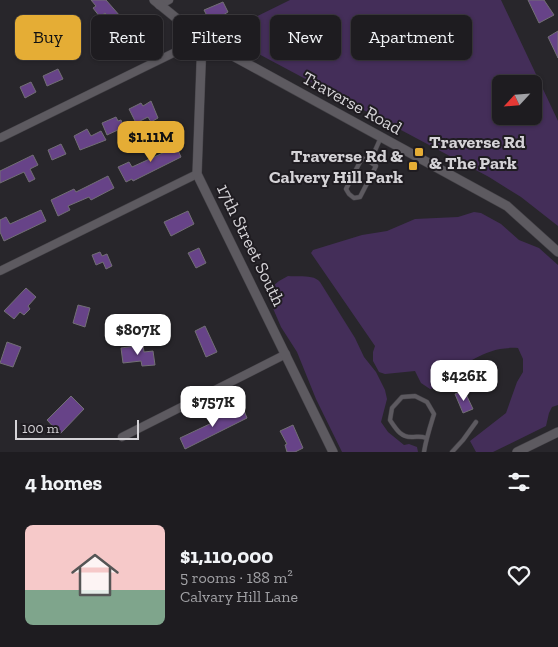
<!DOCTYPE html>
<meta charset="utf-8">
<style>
:root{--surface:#1e1c20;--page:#2b292d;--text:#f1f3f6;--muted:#a1a1a5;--line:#3c3a3e;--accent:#e5ad35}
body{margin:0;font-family:"Zilla Slab",serif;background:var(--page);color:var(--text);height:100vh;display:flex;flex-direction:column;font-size:19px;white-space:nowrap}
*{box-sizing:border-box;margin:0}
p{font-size:16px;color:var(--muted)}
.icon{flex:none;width:28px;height:28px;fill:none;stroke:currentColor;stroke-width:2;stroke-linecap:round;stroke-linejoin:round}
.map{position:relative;height:452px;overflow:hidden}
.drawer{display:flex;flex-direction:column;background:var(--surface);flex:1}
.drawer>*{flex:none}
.top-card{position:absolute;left:15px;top:15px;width:529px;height:45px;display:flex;gap:10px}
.needle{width:32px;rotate:244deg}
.fabs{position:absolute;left:492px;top:75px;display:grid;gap:10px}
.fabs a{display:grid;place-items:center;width:50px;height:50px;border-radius:8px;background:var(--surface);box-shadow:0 1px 4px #0004,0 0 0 1px var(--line);font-size:25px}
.scale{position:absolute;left:15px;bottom:12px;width:124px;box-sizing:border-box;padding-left:5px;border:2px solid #d5d3d7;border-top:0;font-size:14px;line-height:18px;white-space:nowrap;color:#d5d3d7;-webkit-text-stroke:4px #1f1c21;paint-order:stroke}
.price{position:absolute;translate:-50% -42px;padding:0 11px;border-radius:10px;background:#fff;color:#222;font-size:16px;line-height:32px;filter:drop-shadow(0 1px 2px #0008)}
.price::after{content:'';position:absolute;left:50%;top:30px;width:15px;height:11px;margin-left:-8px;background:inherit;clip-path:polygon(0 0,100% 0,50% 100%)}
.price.current{background:var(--accent);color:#111}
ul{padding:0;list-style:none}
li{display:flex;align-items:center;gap:15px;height:125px;padding:0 25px}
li+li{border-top:1px solid var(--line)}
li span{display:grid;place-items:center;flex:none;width:140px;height:100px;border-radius:8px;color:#555}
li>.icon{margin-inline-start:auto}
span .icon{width:60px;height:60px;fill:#fffc;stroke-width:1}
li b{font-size:21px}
h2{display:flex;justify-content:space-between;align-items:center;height:60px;padding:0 25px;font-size:21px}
.chip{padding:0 18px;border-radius:8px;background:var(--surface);box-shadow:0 1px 4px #0004,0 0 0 1px var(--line);font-size:18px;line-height:45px}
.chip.current{background:var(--accent);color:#111}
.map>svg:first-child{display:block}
</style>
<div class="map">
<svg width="558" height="452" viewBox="0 0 558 452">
<rect width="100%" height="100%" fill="#28262b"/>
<path fill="#442e59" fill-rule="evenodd" d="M290 0H501L558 121V226L521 197 489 177 255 52 240 43 217 36ZM501 84H534V116H501Z
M474 212 481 213 501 224 519 240 539 248 558 265V405L552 407 549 413 546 426 493 452H476L470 441 506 413 517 382 523 372V359L518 348C485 346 468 364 441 379L437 382 434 388 430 389 421 383 415 371 385 374 379 372 373 361V352L375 346 311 253 313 250 362 235 387 231 415 219 458 217Z
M288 276C298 277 314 274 320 282L355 338 364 357 376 372 385 390 387 399 381 422 388 432 404 445 409 444 417 447 418 452H342L316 399 297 352 281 327 269 299 267 291 279 281Z"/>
<path fill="#674388" stroke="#726f75" d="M91 0H106L120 16 113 22 105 13 100 17 93 8 96 6Z
M528 0H544L554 15 539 23Z
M223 2 228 12 220 17 227 30 217 35 204 10Z
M130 22 144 34 132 48 139 53 133 60 114 41Z
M558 31V58L548 37Z
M58 69 63 79 47 86 43 76Z
M31 82 36 92 25 98 20 87Z
M151 101 158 118 151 122 148 117 136 123 129 109 141 103 143 106Z
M116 117 118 121 121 120 123 125 119 127 120 129 107 135 102 123Z
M87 129 91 136 101 131 106 140 80 150 74 136Z
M173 139 181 157 133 181 132 179 126 182 118 167 129 162 132 167 165 152 161 144Z
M61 144 66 154 52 160 48 150Z
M33 155 38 165 30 169 35 179 29 182 24 172 0 183V171Z
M108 176 114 188 91 200 89 197 68 206 70 210 58 216 51 200 74 189 76 192Z
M41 210 46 221 4 241 0 232V220L6 217 10 224Z
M188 211 194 224 171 236 164 222Z
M199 248 206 263 196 268 188 253Z
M100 252 102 256 107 254 112 266 106 269 103 262 96 265 92 255Z
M26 288 36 297 28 306 30 309 24 315 20 312 14 319 4 311Z
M78 305 90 308 85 327 73 323Z
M205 326 217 352 206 357 195 331Z
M7 342 21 347 13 367 0 363Z
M143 345 144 352 153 351 155 365 142 366 141 361 123 363 121 348Z
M464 390 473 409 463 413 455 394Z
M71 396 84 409 60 434 47 420Z
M243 408 247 418 185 449 180 438 216 421 214 418 225 414 226 416Z
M293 425 303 448 295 452H287L285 445 287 444 280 431Z"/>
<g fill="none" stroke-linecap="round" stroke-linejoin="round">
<defs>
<path id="service" d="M370 162 362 158 346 189 349 194 354 198 360 197 376 166 370 162 381 137
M424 452C426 439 430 427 434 414L427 402 415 396 402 397 392 408 390 420C396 429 401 438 413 437 418 437 421 436 426 438
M452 452 463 440 476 422"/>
<path id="minor" d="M159 5 169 0
M0 138 202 39
M0 271 197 174
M122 437 286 354"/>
<path id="tertiary" d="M154 0 202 39 507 206 558 252
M202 39 197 174 333 452
M517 452 558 432"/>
</defs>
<use href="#service" stroke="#444247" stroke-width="5"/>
<use href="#minor" stroke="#444247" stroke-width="9"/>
<use href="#tertiary" stroke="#444247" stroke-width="10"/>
<use href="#service" stroke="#5d5a60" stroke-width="4"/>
<use href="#minor" stroke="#5d5a60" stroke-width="8"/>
<use href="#tertiary" stroke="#5d5a60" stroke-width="9"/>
</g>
<g fill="#e5ad35" stroke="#1f1c21" stroke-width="2">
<rect x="414" y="147" width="10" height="10" rx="2.5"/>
<rect x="408" y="161" width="10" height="10" rx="2.5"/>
</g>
<g text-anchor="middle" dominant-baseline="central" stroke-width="4" stroke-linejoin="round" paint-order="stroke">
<g font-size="18" fill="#d5d3d7" stroke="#1f1c21">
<text transform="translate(352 103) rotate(29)">Traverse Road</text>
<text transform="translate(251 245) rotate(64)">17th Street South</text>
</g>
<g font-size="18" font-weight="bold" fill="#d5d3d7" stroke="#1f1c21" text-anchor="start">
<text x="429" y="142">Traverse Rd<tspan x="429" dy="21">&amp; The Park</tspan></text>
<text x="403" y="156" text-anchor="end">Traverse Rd &amp;<tspan x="403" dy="21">Calvery Hill Park</tspan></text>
</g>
</g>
</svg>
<div class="fabs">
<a><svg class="needle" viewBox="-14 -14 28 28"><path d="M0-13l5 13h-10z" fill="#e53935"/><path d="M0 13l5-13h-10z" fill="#a1a1a5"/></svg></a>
</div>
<div class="scale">100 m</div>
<b class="price current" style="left:151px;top:163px">$1.11M</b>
<b class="price" style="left:138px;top:356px">$807K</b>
<b class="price" style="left:464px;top:402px">$426K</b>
<b class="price" style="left:213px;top:428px">$757K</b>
<div class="top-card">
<a class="chip current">Buy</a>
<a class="chip">Rent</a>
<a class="chip">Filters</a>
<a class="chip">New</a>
<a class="chip">Apartment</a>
</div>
</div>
<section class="drawer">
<h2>4 homes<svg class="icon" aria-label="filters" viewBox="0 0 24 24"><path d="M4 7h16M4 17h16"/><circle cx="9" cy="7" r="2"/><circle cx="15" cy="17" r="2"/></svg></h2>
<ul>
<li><span style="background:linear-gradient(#f6c9c9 65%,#7fa58c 0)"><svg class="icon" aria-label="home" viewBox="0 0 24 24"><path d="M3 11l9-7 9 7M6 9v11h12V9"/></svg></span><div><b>$1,110,000</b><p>5 rooms · 188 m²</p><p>Calvary Hill Lane</p></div><svg class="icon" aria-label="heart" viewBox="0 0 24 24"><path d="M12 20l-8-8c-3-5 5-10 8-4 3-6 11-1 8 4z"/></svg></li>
</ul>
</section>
